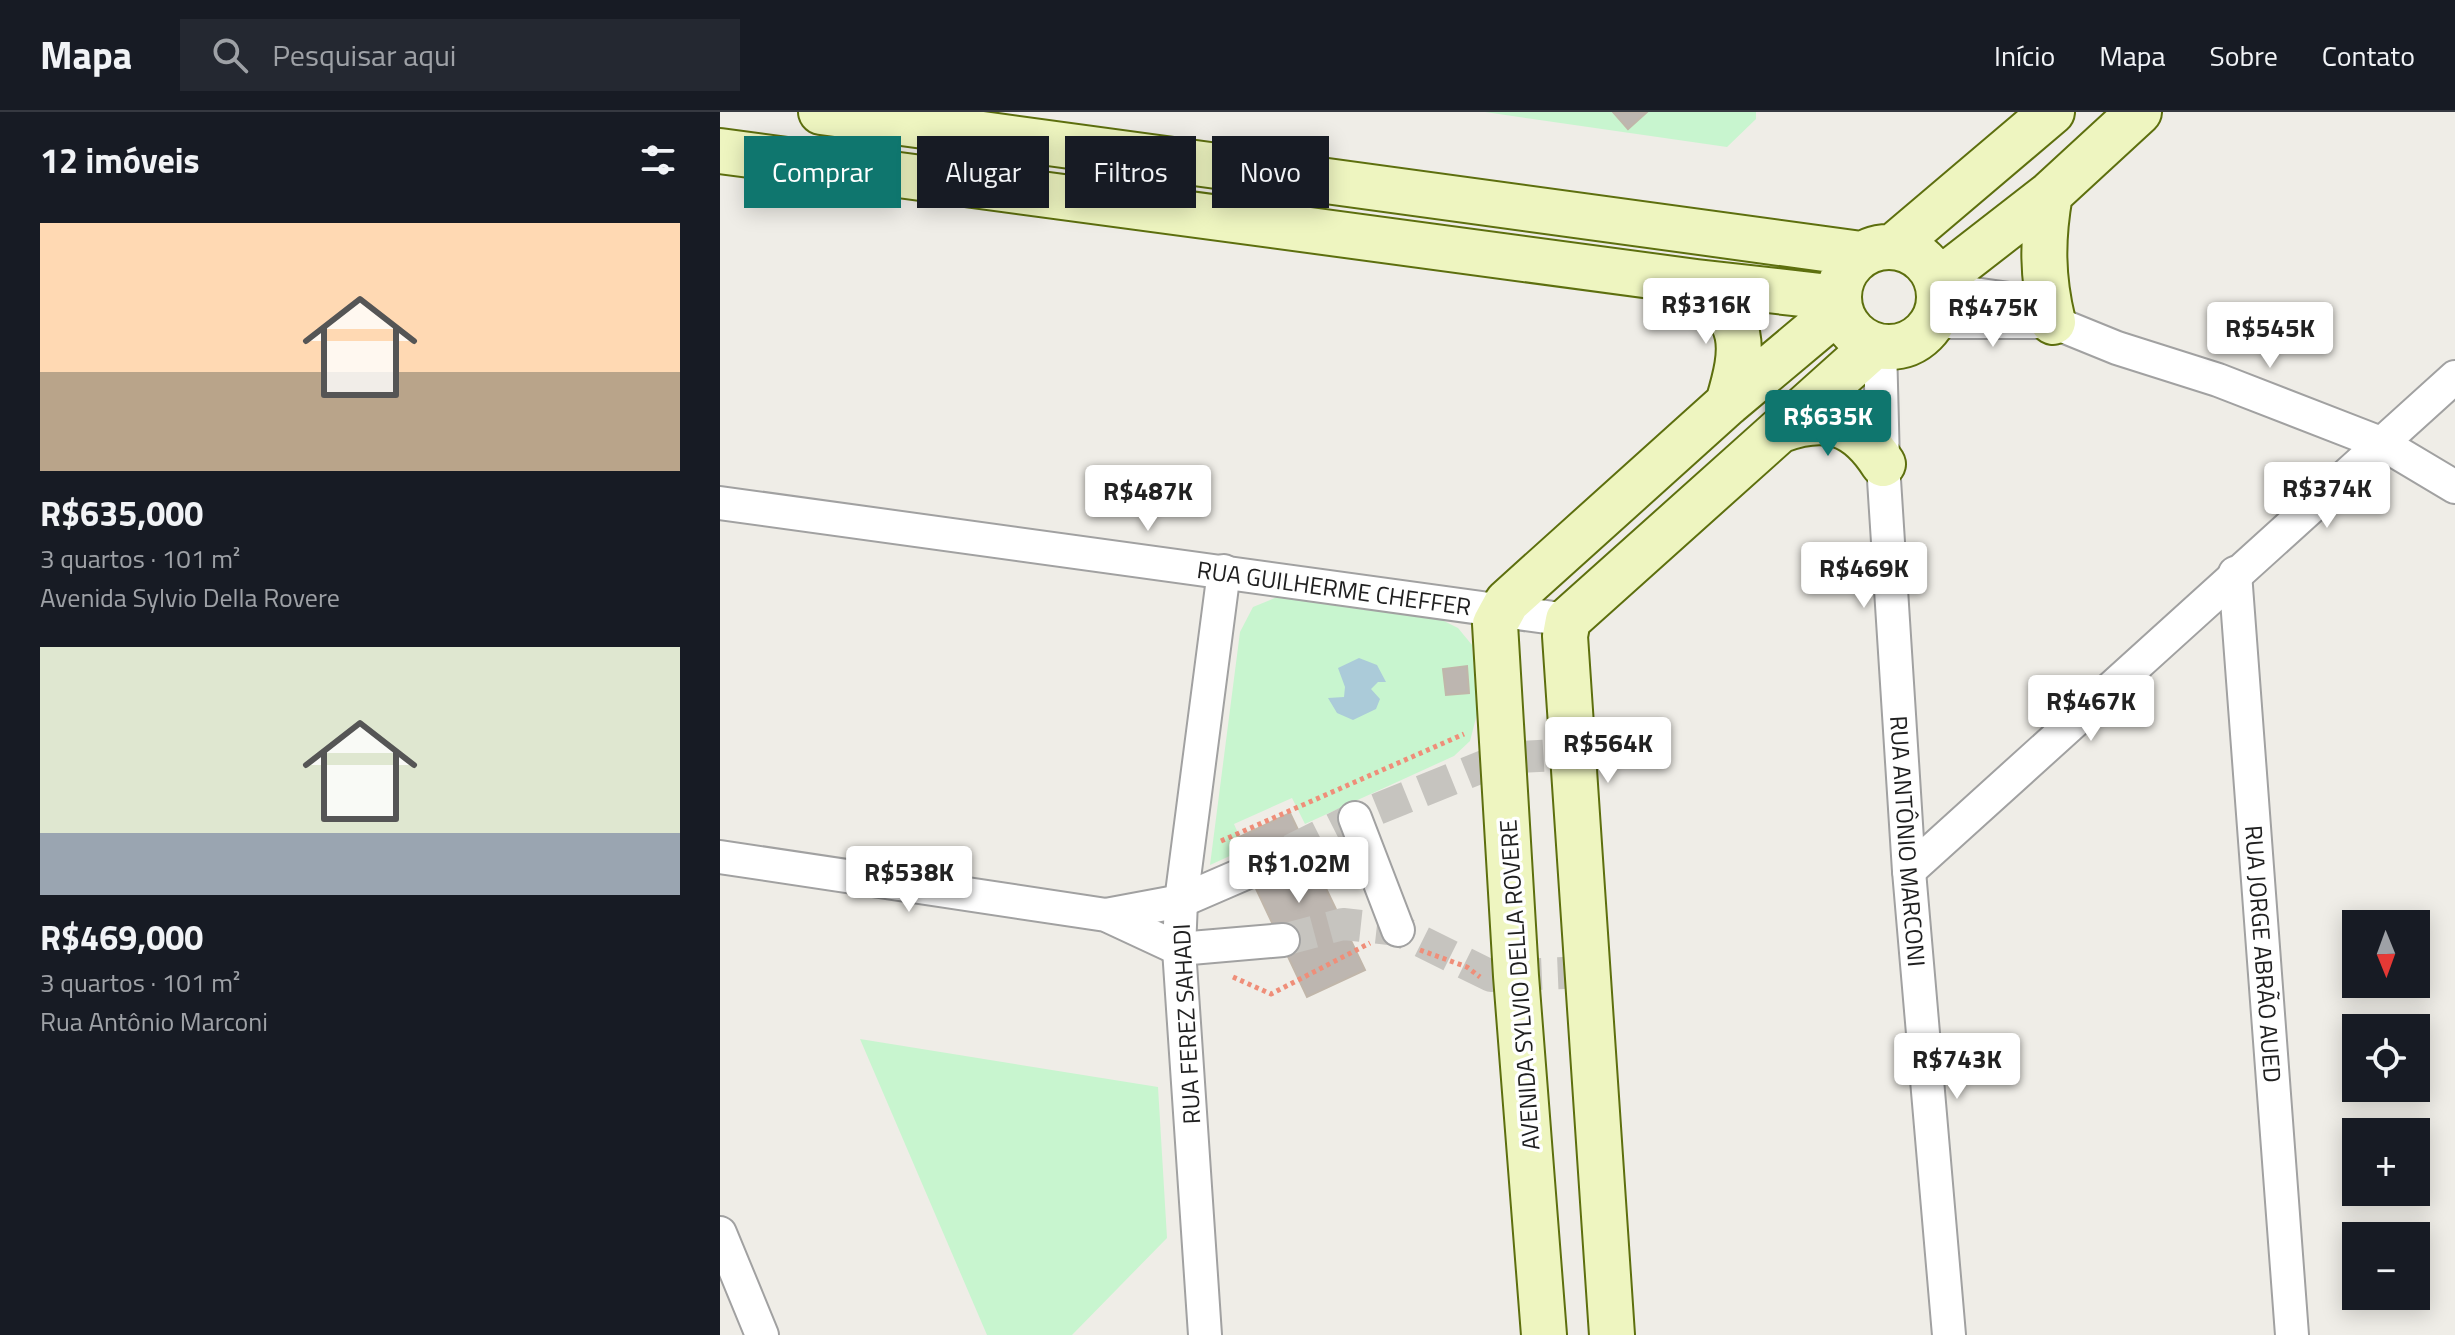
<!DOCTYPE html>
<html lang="pt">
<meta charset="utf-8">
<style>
:root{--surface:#171b24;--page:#242831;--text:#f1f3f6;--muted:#9ea1a6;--line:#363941;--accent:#0f766e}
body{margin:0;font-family:"Titillium Web",sans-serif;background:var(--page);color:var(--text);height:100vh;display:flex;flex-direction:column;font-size:30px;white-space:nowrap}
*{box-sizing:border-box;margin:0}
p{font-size:26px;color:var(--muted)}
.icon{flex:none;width:44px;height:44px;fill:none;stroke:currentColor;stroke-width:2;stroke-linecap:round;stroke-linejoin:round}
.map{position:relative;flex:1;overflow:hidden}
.side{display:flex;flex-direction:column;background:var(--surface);width:720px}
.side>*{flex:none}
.top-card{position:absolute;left:24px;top:24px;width:760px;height:72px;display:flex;gap:16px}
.needle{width:52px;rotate:179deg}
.controls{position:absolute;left:1622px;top:798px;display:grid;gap:16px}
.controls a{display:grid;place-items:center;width:88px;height:88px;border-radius:0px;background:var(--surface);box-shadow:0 4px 20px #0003;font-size:40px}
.price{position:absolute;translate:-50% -68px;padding:0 18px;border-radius:8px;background:#fff;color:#222;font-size:26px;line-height:52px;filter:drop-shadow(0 2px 4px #0008)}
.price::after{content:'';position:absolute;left:50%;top:48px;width:24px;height:18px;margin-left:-12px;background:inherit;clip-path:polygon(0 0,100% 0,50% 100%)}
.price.active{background:var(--accent);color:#fff}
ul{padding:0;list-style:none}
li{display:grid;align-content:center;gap:16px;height:424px;padding:0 40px}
li span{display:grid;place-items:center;height:248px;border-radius:0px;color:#555}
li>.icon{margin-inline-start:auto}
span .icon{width:144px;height:144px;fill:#fffc;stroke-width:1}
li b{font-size:34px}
h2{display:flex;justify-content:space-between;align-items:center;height:96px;padding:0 40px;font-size:34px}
.tag{padding:0 28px;border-radius:0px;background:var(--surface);box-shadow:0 4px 20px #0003;font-size:28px;line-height:72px}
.tag.active{background:var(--accent);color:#fff}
header{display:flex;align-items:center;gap:48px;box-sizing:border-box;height:112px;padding:0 40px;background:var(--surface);border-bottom:2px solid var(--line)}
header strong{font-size:38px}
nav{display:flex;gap:44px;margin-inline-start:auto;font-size:28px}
.search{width:560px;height:72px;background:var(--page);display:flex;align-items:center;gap:20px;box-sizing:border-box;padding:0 28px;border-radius:0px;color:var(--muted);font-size:30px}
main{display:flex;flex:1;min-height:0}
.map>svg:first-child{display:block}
</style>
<header>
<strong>Mapa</strong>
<div class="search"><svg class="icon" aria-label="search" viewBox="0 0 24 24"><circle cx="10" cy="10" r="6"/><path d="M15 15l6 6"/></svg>Pesquisar aqui</div>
<nav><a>Início</a><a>Mapa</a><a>Sobre</a><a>Contato</a></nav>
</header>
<main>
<section class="side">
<h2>12 imóveis<svg class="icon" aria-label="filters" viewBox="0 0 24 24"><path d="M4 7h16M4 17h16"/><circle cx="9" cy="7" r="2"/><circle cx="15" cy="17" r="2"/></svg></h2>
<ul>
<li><span style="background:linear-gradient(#ffd9b3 60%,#b9a48a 0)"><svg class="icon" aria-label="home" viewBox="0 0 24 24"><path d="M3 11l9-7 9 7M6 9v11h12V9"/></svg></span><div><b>R$635,000</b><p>3 quartos · 101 m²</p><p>Avenida Sylvio Della Rovere</p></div></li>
<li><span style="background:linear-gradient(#dfe7d0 75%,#9aa5b1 0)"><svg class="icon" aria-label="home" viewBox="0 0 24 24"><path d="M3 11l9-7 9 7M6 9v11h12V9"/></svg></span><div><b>R$469,000</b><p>3 quartos · 101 m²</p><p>Rua Antônio Marconi</p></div></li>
</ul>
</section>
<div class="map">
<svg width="1735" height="1223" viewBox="0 0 1735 1223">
<rect width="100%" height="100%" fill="#efede7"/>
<path fill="#c8f5cf" d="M765 0H1036V7L1007 35Z
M562 483 714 504 738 516 752 533 757 602 750 629 734 644 585 712 572 686 514 712 525 737 490 753 520 520 533 495Z
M140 927 438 975 447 1126 352 1223H267Z"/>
<path fill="#abcbd9" d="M639 546 657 553 666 570H658L651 577 660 587 656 597 633 608 617 601 608 586 624 585 625 575 618 556Z"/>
<path fill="#bdb6b0" stroke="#c0b6aa" stroke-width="2" d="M893 0H927L908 17Z
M747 554 749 581 726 583 723 557Z
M570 701 645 858 587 885 513 728Z"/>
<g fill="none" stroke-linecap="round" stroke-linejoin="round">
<path stroke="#c6c4bf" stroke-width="32" stroke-dasharray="32 16" stroke-linecap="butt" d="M528 760 635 706 784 646 852 642
M563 828 623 812 678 818 771 864 866 860"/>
<defs>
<g id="minor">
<path d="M1219 177 1289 187 1333 210 1397 236 1498 268 1663 332 1735 375"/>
<path d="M1213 210H1326"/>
<path id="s1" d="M1160 234 1163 352 1189 759 1229 1223"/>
<path id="s2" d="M0 391 848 508"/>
<path id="s3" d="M1515 461 1572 1223"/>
<path d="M635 706 678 818"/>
<path d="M0 745 386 803 459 837 563 828"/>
<path d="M1189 759 1735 265"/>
<path d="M386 803 461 789 528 760"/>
<path d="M0 1121 42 1223"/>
<path d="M485 1223 459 837 461 789 504 459"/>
</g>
<path id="secondary" d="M101 0 1141 142
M0 39 976 170 1118 186
M1330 82C1322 127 1322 165 1333 210
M1174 134 1332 0
M1119 185a50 50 0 1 1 100 0a50 50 0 1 1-100 0Z
M1218 169 1330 82 1419 0
M976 170C1027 208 1025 234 1008 291
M1061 318C1107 301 1137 311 1163 352
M824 1223 796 864 775 512 787 490 1008 291 1120 197
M892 1223 845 524 848 508 1155 233"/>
</defs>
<use href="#minor" stroke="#a1a1a1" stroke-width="36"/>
<use href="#secondary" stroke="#5d6f0e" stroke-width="48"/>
<path stroke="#ef8e79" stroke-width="5" stroke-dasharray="4 4" stroke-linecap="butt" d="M501 729 744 622
M700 838 747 855 760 865
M513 865 551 882 650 831"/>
<use href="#minor" stroke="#fff" stroke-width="32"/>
<use href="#secondary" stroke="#eef5c0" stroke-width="44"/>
</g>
<g text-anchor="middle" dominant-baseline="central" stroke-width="7" stroke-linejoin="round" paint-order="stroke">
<g font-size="24" fill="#202020" stroke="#fff">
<text stroke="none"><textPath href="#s2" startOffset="620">RUA GUILHERME CHEFFER</textPath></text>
<text stroke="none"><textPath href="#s1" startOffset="496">RUA ANTÔNIO MARCONI</textPath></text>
<text stroke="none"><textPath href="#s3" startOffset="382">RUA JORGE ABRÃO AUED</textPath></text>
<text transform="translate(799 873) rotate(-94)">AVENIDA SYLVIO DELLA ROVERE</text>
<text transform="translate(466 912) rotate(-93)">RUA FEREZ SAHADI</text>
</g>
</g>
</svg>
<div class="controls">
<a><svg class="needle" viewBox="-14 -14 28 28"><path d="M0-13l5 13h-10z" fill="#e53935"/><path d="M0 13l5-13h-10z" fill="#9ea1a6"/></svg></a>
<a><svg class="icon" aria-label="locate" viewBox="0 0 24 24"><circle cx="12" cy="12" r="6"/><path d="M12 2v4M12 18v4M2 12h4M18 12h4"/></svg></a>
<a>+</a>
<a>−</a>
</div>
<b class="price" style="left:986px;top:234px">R$316K</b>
<b class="price" style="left:1273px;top:237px">R$475K</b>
<b class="price" style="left:1550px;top:258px">R$545K</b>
<b class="price active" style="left:1108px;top:346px">R$635K</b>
<b class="price" style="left:1607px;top:418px">R$374K</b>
<b class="price" style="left:428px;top:421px">R$487K</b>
<b class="price" style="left:1144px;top:498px">R$469K</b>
<b class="price" style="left:1371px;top:631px">R$467K</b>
<b class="price" style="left:888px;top:673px">R$564K</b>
<b class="price" style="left:579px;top:793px">R$1.02M</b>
<b class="price" style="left:189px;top:802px">R$538K</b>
<b class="price" style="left:1237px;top:989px">R$743K</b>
<div class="top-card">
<a class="tag active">Comprar</a>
<a class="tag">Alugar</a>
<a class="tag">Filtros</a>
<a class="tag">Novo</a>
</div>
</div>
</main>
